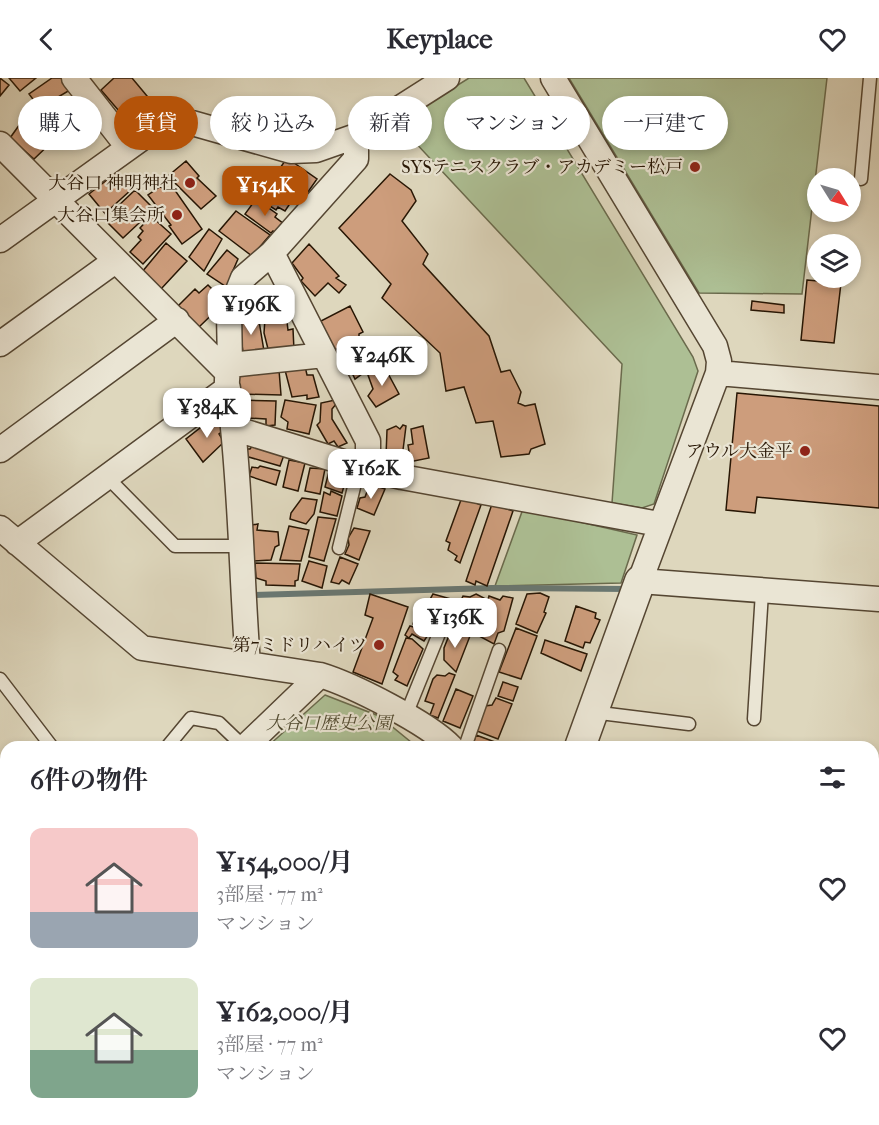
<!DOCTYPE html>
<html lang="ja">
<meta charset="utf-8">
<style>
:root{--surface:#fff;--page:#f2f2f3;--text:#2b2b33;--muted:#7c7c81;--accent:#b45309}
body{margin:0;font-family:"IM FELL French Canon","Noto Serif JP",serif;background:var(--page);color:var(--text);height:100vh;display:flex;flex-direction:column;font-size:22px;white-space:nowrap}
*{box-sizing:border-box;margin:0}
p{font-size:20px;color:var(--muted)}
.icon{flex:none;width:33px;height:33px;fill:none;stroke:currentColor;stroke-width:2;stroke-linecap:round;stroke-linejoin:round}
.map{position:relative;flex:1;overflow:hidden}
.details{position:absolute;left:0px;top:663px;width:879px;height:384px;display:flex;flex-direction:column;background:var(--surface);border-radius:18px 18px 0 0;box-shadow:0 3px 9px #0003}
.details>*{flex:none}
.hud{position:absolute;left:18px;top:18px;width:843px;height:54px;display:flex;gap:12px}
.needle{width:39px;rotate:127deg}
.tools{position:absolute;left:807px;top:90px;display:grid;gap:12px}
.tools a{display:grid;place-items:center;width:54px;height:54px;border-radius:50%;background:var(--surface);box-shadow:0 3px 9px #0003;font-size:30px}
.price{position:absolute;translate:-50% -51px;padding:0 14px;border-radius:12px;background:#fff;color:#222;font-size:20px;line-height:39px;filter:drop-shadow(0 2px 3px #0008)}
.price::after{content:'';position:absolute;left:50%;top:36px;width:18px;height:14px;margin-left:-9px;background:inherit;clip-path:polygon(0 0,100% 0,50% 100%)}
.price.active{background:var(--accent);color:#fff}
ul{padding:0;list-style:none}
li{display:flex;align-items:center;gap:18px;height:150px;padding:0 30px}
li span{display:grid;place-items:center;flex:none;width:168px;height:120px;border-radius:12px;color:#555}
li>.icon{margin-inline-start:auto}
span .icon{width:72px;height:72px;fill:#fffc;stroke-width:1}
li b{font-size:26px}
h2{display:flex;justify-content:space-between;align-items:center;height:72px;padding:0 30px;font-size:26px}
.pill{padding:0 21px;border-radius:27px;background:var(--surface);box-shadow:0 3px 9px #0003;font-size:21px;line-height:54px}
.pill.active{background:var(--accent);color:#fff}
header{display:flex;justify-content:space-between;align-items:center;height:78px;padding:0 30px;background:var(--surface);font-size:27px;font-weight:700}
.map>svg:first-child{display:block}
</style>
<header><svg class="icon" aria-label="back" viewBox="0 0 24 24"><path d="M15 5l-7 7 7 7"/></svg>Keyplace<svg class="icon" aria-label="heart" viewBox="0 0 24 24"><path d="M12 20l-8-8c-3-5 5-10 8-4 3-6 11-1 8 4z"/></svg></header>
<div class="map">
<svg width="879" height="1047" viewBox="0 0 879 1047">
<rect width="100%" height="100%" fill="#ded7bd"/>
<filter id="stains"><feTurbulence type="fractalNoise" baseFrequency=".00333" numOctaves="4"/><feColorMatrix values="0 0 0 0 .2 0 0 0 0 .09 0 0 0 0 .02 0 0 0 .5 -.17"/></filter>
<radialGradient id="worn" r=".72"><stop offset=".6" stop-color="#630" stop-opacity="0"/><stop offset="1" stop-color="#630" stop-opacity=".3"/></radialGradient>
<path fill="#adbf94" stroke="#6a6a4c" stroke-width="1.5" d="M469 0H524L693 279 698 293 654 426 642 430 612 425 622 286 397 45Z
M569 0H827L802 216 699 215Z
M523 431 637 457 621 505 495 508Z
M325 617 379 638 417 669H267Z
M213 1041H270L274 1047H214Z"/>
<g fill="none" stroke-linecap="round" stroke-linejoin="round">
<path stroke="#697771" stroke-width="6" d="M250 517 492 510 628 511"/>
</g>
<path fill="#cd9d7c" stroke="#271604" stroke-width="1.5" d="M0 0 9 7 0 18Z
M9 0H36L20 13Z
M52 0H61L70 12 58 19 61 24 44 36 29 16Z
M114 0H132L157 30 152 34 149 32 131 47 101 12Z
M77 25 91 44 67 62 53 43Z
M30 32 57 59 34 81 10 60Z
M287 80 317 101 301 124 271 103Z
M186 83 199 98 197 100 216 118 201 131 168 98Z
M117 94 132 111 111 130 113 132 107 138 89 116Z
M390 96 411 112 416 123 402 143 428 176 423 186 489 258 501 294 510 292 521 314 518 325 525 328 535 326 545 366 531 371 529 376 501 379 493 343 476 345 464 309 446 313 440 275 382 220 391 206 339 150Z
M270 105 293 121 285 133 278 129 276 132 259 121Z
M161 108 164 113 172 108 202 151 182 166 169 148 171 147 148 117Z
M135 112 154 131 123 160 108 145 117 137V129Z
M256 121 277 136 275 139 284 146 277 156 273 153 271 155 245 136Z
M236 133 270 157 252 178 219 153Z
M151 138 171 156 143 186 130 174 141 162 138 159 143 153 140 150Z
M209 151 222 161 204 193 189 179Z
M166 165 187 183 161 211 142 194Z
M309 166 339 198 336 200 346 207 339 215 328 205 315 218 301 203 303 200 292 185Z
M227 172 238 181 231 197 235 200 228 210 207 196Z
M807 202 841 205 834 265 801 262Z
M208 207 225 224 199 249 178 228 195 211 199 215Z
M268 218 272 221 273 233 245 239 244 220Z
M752 223 784 227V235L751 232Z
M350 228 363 254 359 256V260L333 273 317 245Z
M282 239 283 245 287 244 288 252 293 251 294 272 269 275 264 255 265 241Z
M254 241 259 243 264 273 243 274 239 246Z
M369 263 381 282 355 301 344 278Z
M305 288 307 297H313L319 319 307 321V317L292 319 285 292Z
M384 288 399 316 376 329 368 318 373 311 368 297Z
M279 292 281 317 239 316V299L243 296Z
M737 315 879 328V430L757 419 755 435 726 432Z
M239 322 276 323 275 347 266 348V341L247 340 245 334 240 333Z
M285 322 316 327 309 356 287 351 288 344 281 339Z
M335 322 337 325 332 331V341L347 365 338 369 334 363 328 366 317 347 320 344 321 325Z
M214 339 224 352 219 356 224 364 203 384 186 361Z
M403 347 406 348 402 380 386 378 387 352 396 348 400 351Z
M423 348 429 380 414 383 410 380 408 367 413 366 411 351Z
M253 367 284 377 280 388 245 378 246 371H250Z
M289 382 305 385 298 413 283 409Z
M260 388 280 393 276 407 249 398 252 389 258 390Z
M330 389 338 392 337 395 346 401 342 415 325 409Z
M310 390 325 391 320 416 305 413Z
M370 406 385 411 374 437 357 430 360 420 365 419Z
M331 413 342 418 337 438 320 434 324 414 330 417Z
M462 419 481 427 460 485 455 482 457 478 448 472 450 465 446 463Z
M302 420 317 422 314 436 306 446 290 441 291 435Z
M492 426 513 433 487 508 476 503 475 507 466 503Z
M318 439 336 441 324 483 309 479Z
M258 446 257 452 278 454 279 467 275 469 271 482 252 483 253 464 250 451 252 447Z
M289 448 309 452 301 483 280 482Z
M354 450 370 453 359 482 345 476 349 467 348 460Z
M340 479 358 486 349 506 342 502 339 506 331 504Z
M309 483 327 488 322 510 302 503Z
M255 485 300 486 298 502 295 503V508L266 507V503L256 500Z
M540 515 549 519 544 534 546 535 537 555 516 546 527 516Z
M370 516 408 529 382 606 353 594 373 540 365 537Z
M433 516 451 521 444 542 428 553 413 546 416 536 423 534Z
M476 516 484 520 475 545 468 546 466 554 454 549 456 545 452 541 463 518 470 519Z
M489 518 500 522 503 518 513 520 504 553 498 555 494 566 477 557Z
M576 528 596 535 595 540 600 542 590 565 585 564 583 570 565 563Z
M410 548 421 551 428 557 424 563 412 556 409 560 405 557Z
M516 550 537 558 521 601 499 594Z
M457 553 470 558 456 594 444 582V570L448 560Z
M406 560 412 561 423 571 407 608 395 602 398 598 393 594Z
M545 562 587 576 581 593 541 575Z
M449 595 455 597 438 640 430 637 434 626 425 623 433 601 437 597 445 598Z
M503 604 518 609 513 623 498 618Z
M456 611 473 618 460 650 443 643Z
M496 620 512 626 498 661 477 653 485 628 492 627Z
M476 657 495 664 494 669H472Z
M497 1041H502L506 1047H490Z"/>
<g fill="none" stroke-linecap="round" stroke-linejoin="round">
<defs>
<path id="service" d="M861 101 870 0
M108 400 175 468H239
M339 470 359 389
M0 601 52 669
M592 634 689 646
M406 637 438 558
M754 641 762 514
M167 669 191 640 219 645 244 669
M465 669 499 572"/>
<path id="minor" d="M74 0 128 69
M553 0 715 268 719 283 718 295 640 503 879 521
M0 66 227 294
M0 162 163 45H192L291 73 316 72 356 58 447 0
M272 175 368 363V376L359 389
M0 266 115 183
M230 287 324 277
M718 295 879 309
M233 350 359 389 402 399 659 446
M0 372 177 242
M0 450 142 570 320 597C353 607 428 645 451 669
M17 465 228 310
M248 586C242 508 241 428 233 350 232 330 222 305 230 287L229 235 243 200 272 175 356 81V58
M245 669 320 597
M0 851 6 848
M873 955 879 957
M725 1041 728 1047
M367 1047 374 1041"/>
<path id="tertiary" d="M580 669 640 503
M873 899 879 896
M665 1047 673 1041"/>
</defs>
<use href="#service" stroke="#554632" stroke-width="15"/>
<use href="#minor" stroke="#554632" stroke-width="27"/>
<use href="#tertiary" stroke="#554632" stroke-width="33"/>
<use href="#service" stroke="#eae5d4" stroke-width="12"/>
<use href="#minor" stroke="#eae5d4" stroke-width="24"/>
<use href="#tertiary" stroke="#eae5d4" stroke-width="30"/>
</g>
<g fill="#8f2418" stroke="#eae5d4" stroke-width="2">
<circle cx="695" cy="89" r="6"/>
<circle cx="190" cy="105" r="6"/>
<circle cx="177" cy="137" r="6"/>
<circle cx="805" cy="373" r="6"/>
<circle cx="379" cy="567" r="6"/>
</g>
<g text-anchor="middle" dominant-baseline="central" stroke-width="4.5" stroke-linejoin="round" paint-order="stroke">
<g font-size="18" fill="#271604" stroke="#eae5d4" text-anchor="end">
<text x="683" y="89">SYSテニスクラブ・アカデミー松戸</text>
<text x="178" y="105">大谷口 神明神社</text>
<text x="165" y="137">大谷口集会所</text>
<text x="793" y="373">アウル大金平</text>
<text x="367" y="567">第7ミドリハイツ</text>
</g>
<g font-size="18" font-style="italic" fill="#4f492f" stroke="#eae5d4">
<text x="329" y="645">大谷口歴史公園</text>
</g>
</g>
<rect width="100%" height="100%" filter="url(#stains)"/>
<rect width="100%" height="100%" fill="url(#worn)"/>
</svg>
<div class="tools">
<a><svg class="needle" viewBox="-14 -14 28 28"><path d="M0-13l5 13h-10z" fill="#e53935"/><path d="M0 13l5-13h-10z" fill="#7c7c81"/></svg></a>
<a><svg class="icon" aria-label="layers" viewBox="0 0 24 24"><path d="M12 4l9 5-9 5-9-5zM3 14l9 5 9-5"/></svg></a>
</div>
<b class="price active" style="left:265px;top:139px">¥154K</b>
<b class="price" style="left:251px;top:258px">¥196K</b>
<b class="price" style="left:382px;top:309px">¥246K</b>
<b class="price" style="left:207px;top:361px">¥384K</b>
<b class="price" style="left:371px;top:422px">¥162K</b>
<b class="price" style="left:455px;top:571px">¥136K</b>
<div class="hud">
<a class="pill">購入</a>
<a class="pill active">賃貸</a>
<a class="pill">絞り込み</a>
<a class="pill">新着</a>
<a class="pill">マンション</a>
<a class="pill">一戸建て</a>
</div>
<section class="details">
<h2>6件の物件<svg class="icon" aria-label="filters" viewBox="0 0 24 24"><path d="M4 7h16M4 17h16"/><circle cx="9" cy="7" r="2"/><circle cx="15" cy="17" r="2"/></svg></h2>
<ul>
<li><span style="background:linear-gradient(#f6c9c9 70%,#9aa5b1 0)"><svg class="icon" aria-label="home" viewBox="0 0 24 24"><path d="M3 11l9-7 9 7M6 9v11h12V9"/></svg></span><div><b>¥154,000/月</b><p>3部屋 · 77 m²</p><p>マンション</p></div><svg class="icon" aria-label="heart" viewBox="0 0 24 24"><path d="M12 20l-8-8c-3-5 5-10 8-4 3-6 11-1 8 4z"/></svg></li>
<li><span style="background:linear-gradient(#dfe7d0 60%,#7fa58c 0)"><svg class="icon" aria-label="home" viewBox="0 0 24 24"><path d="M3 11l9-7 9 7M6 9v11h12V9"/></svg></span><div><b>¥162,000/月</b><p>3部屋 · 77 m²</p><p>マンション</p></div><svg class="icon" aria-label="heart" viewBox="0 0 24 24"><path d="M12 20l-8-8c-3-5 5-10 8-4 3-6 11-1 8 4z"/></svg></li>
</ul>
</section>
</div>
